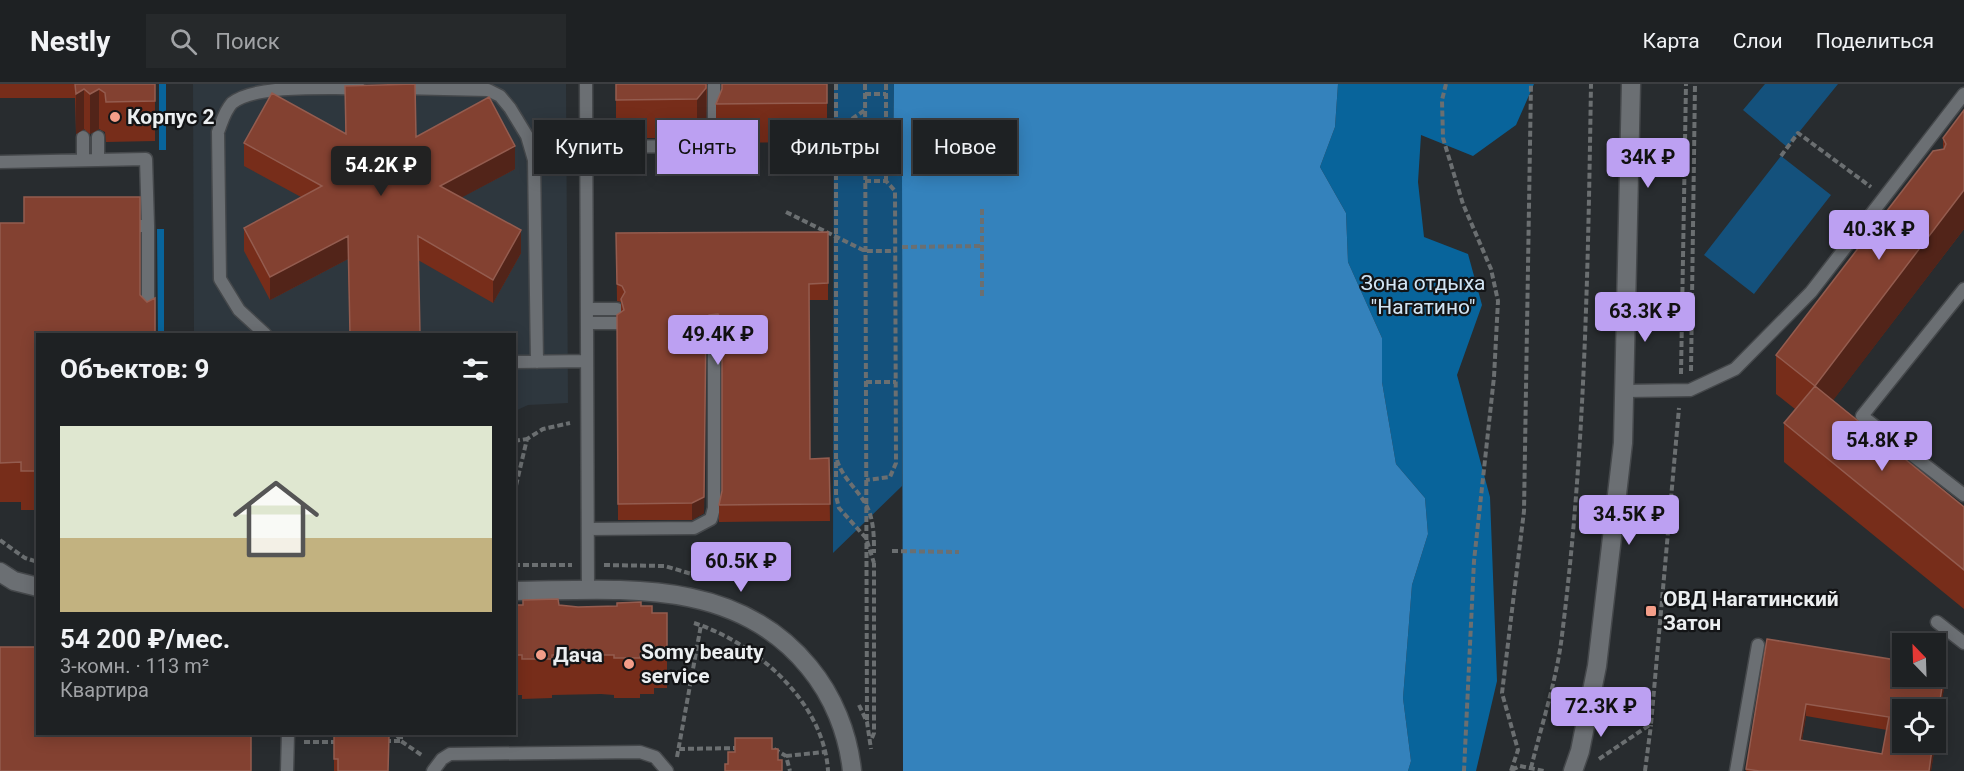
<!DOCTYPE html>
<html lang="ru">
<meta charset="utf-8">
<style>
:root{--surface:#1e2123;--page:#26292b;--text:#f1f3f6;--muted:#a1a3a6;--line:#3c3e41;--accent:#bca0f2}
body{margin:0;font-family:Roboto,sans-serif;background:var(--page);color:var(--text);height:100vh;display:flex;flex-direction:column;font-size:22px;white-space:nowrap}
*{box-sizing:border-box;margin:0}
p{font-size:20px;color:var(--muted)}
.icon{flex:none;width:33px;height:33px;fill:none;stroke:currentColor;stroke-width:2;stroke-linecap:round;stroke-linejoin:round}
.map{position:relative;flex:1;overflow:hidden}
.details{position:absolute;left:36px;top:249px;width:480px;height:402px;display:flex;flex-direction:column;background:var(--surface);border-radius:0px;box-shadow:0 3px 15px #0003,0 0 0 2px var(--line)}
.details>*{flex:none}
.hud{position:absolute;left:534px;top:36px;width:570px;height:54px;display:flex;gap:12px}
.needle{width:39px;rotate:337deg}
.controls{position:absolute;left:1892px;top:549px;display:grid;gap:12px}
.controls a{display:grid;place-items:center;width:54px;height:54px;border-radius:0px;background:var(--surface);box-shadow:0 3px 15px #0003,0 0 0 2px var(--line);font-size:30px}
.price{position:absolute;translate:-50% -51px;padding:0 14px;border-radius:6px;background:var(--accent);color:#111;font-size:20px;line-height:39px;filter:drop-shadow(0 2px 3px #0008)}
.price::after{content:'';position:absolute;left:50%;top:36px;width:18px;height:14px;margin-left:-9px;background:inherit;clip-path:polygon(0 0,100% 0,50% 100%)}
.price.selected{background:#222;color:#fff}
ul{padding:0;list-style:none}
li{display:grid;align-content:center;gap:12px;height:318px;padding:0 24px}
li span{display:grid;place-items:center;height:186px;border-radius:0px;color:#555}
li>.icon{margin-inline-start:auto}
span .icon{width:108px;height:108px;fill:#fffc;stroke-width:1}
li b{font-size:26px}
h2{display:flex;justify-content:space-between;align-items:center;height:72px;padding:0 24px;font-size:26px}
.chip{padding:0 21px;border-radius:0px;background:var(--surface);box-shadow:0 3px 15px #0003,0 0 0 2px var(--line);font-size:21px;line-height:54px}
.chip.selected{background:var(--accent);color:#111}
header{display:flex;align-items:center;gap:36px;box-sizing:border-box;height:84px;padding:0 30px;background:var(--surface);border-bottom:2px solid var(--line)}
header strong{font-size:28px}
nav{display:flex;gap:33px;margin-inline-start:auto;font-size:21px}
.search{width:420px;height:54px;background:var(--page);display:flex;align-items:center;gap:15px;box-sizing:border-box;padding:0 21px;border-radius:0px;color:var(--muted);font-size:22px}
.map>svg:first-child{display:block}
</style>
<header>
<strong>Nestly</strong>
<div class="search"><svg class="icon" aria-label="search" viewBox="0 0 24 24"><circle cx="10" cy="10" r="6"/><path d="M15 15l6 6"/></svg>Поиск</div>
<nav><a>Карта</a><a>Слои</a><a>Поделиться</a></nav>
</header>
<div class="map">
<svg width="1964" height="687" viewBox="0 0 1964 687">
<rect width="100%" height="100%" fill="#282c2f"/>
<path fill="#2e373e" d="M193 0H566L568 319 528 321 515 327 514 250H194Z"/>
<path fill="#14517c" d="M834 0H894L893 83 902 84V402L833 469Z
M1765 0H1838L1787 63 1743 26Z
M1781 72 1831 111 1754 210 1704 171Z"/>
<path fill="#08649b" d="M159 0H166V66H159Z
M1338 0H1534L1516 41 1473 72 1421 51 1418 98 1424 153 1468 170 1482 221 1457 291 1490 413 1497 597 1476 687H1408L1411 677 1403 614 1412 501 1428 450 1425 414 1396 380 1382 298V254L1348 178 1346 129 1320 83 1335 43Z
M157 145H164V250H158Z"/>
<path fill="#3482bc" d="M894 0H1338L1335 43 1320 83 1346 129 1348 178 1382 254V298L1396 380 1425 414 1428 450 1412 501 1403 614 1411 677 1408 687H903L902 84H893Z"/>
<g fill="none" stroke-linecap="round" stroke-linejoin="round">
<defs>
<path id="lane" d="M586 0 588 507
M400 4 488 6 500 12 510 24 527 52 534 76 537 278
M83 53V76
M98 53V76
M586 63 700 62 712 51 714 44V0
M0 78 146 75 148 142H124
M148 142V250
M1964 205 1862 332 1964 411
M587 225H617
M587 239H617
M265 250 239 226 220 195 218 48C222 38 224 28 232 19 255 0 327 5 359 4
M514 278 587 277
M1626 307 1690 306 1735 285 1811 208 1964 10
M588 445 694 444 711 435 714 424V254
M1937 538 1964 559
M287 687 288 650
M433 687 442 675 450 670 640 668 655 673 667 687
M1736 687 1758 561"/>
<path id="street" d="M0 488 14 497 38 503
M514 507C619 506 735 492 809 583 833 612 848 649 852 687"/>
<path id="secondary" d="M1573 687 1580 667 1597 582 1623 359 1631 0"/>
</defs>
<use href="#lane" stroke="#45484b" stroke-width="15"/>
<use href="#street" stroke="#45484b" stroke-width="21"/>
<use href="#secondary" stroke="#45484b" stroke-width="21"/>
<path stroke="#6b6f71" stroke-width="4" stroke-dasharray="6 3" stroke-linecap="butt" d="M836 0V412L839 424 866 454 874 479
M865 0 867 638
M886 0V97
M1446 0 1442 16 1443 54 1463 120 1491 185 1498 217 1494 293 1474 477 1464 687
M865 10H886
M837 45 865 26
M1781 72 1798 49 1871 103
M785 89 836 64
M865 97H886L895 107 896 379 890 393 866 396
M982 125V215
M786 128 865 167H895
M902 163 982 162
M1691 287 1695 0
M1681 290 1686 0
M866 298H896
M514 357 527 355
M837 376C842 393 856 404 865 419 874 434 874 452 874 469
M514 410 527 355 543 345 570 339
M0 456 25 474 38 478
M892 467 959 468
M514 481H572
M604 481 665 482 708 495
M694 539C756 559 824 618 828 687
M859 621 867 638 871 665
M396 650 401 657 423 672
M872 654 874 649V479
M385 657H401V650
M304 658H339
M679 665 740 664
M774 665 786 672 790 687
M786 672 824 668
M677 673 701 541
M1599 675 1651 640 1679 324
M1531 684C1541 643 1555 601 1561 559 1585 374 1588 187 1591 0
M1512 686 1520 682 1544 687
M1511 687 1518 666 1502 609 1524 427 1531 0
M1645 687 1651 641"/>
<use href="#lane" stroke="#6b6f73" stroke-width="12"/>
<use href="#street" stroke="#6b6f73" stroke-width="18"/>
<use href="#secondary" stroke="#6b6f73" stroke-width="18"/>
</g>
<path fill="#772d1a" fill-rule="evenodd" d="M0 0H155V57L106 58 105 48 99 45 90 50 84 45 76 50 75 14H0Z
M616 0H707L706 43 697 54H616Z
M827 0V58L716 59V20Z
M345 2 416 53 515 85 462 113 521 169 493 219 418 176 420 250H350L348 175 270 216 244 167V144L301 113 244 82V59L345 49Z
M1964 26V145L1833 316 1964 423V525L1784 378V339L1795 325 1776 310V271L1943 66V54Z
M0 139 140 211 155 250H38V426H21V418H0Z
M828 148V216H809L810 375 829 374 830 437 719 438V421L722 407V254L718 247H709L706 254 704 429 692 436H618L617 231 621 228V218L617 217 616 149Z
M514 521H559L578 523 641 522 652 529H667V604H654V610H640V614H614V611L601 610 552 611V614L522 615V611H514Z
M1767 555 1945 597 1931 687H1746ZM1806 632 1887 646 1882 670 1802 656Z
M334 651 389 687H334Z"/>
<path fill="#522419" d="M706 0V43L697 54V15Z
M84 5V45L76 50V10Z
M99 5V45L90 50V10Z
M515 62V85L440 125V102Z
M1964 106V145L1815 340V302Z
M521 146V169L493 219V196Z
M348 152V175L270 216V193Z
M709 231V247L706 254 704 429 692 436V419L706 237Z
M1945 584V597L1931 687H1929L1933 658H1935V648Z
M1806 620V632L1800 669V656Z"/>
<path fill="#834131" stroke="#945c4f" stroke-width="1.5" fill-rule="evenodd" d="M75 0H155V17L106 18 105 9 99 5 90 10 84 5 76 10Z
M415 0 416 53 489 13 515 62 440 102 521 146 493 196 418 152 420 250H350L348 152 270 193 244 144 322 102 244 59 272 9 346 50 345 2Z
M616 0H706V4L697 15 616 16Z
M722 0H827V19L716 20 722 5Z
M1964 26V106L1815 302 1776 271 1933 67 1944 65 1946 60 1943 54Z
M24 113H140V211L147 218 155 214V250H38V387H21V378L0 379V139H24Z
M828 148V199L809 200 810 375 829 374 830 420 719 421 722 407V237L718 230 709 231 706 237 704 413 692 419 618 420 617 231 624 226 621 215 625 208 622 202 617 200 616 149Z
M1815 302 1964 423V486L1784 339Z
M558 515 559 521 578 523 617 522V519L641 518V522H652V529H667V564H654V570L640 571V574H614V571H552V575H522V571H514V521H523V516Z
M1767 555 1902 577V592H1935V582L1945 584 1935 648V626H1902V658H1933L1929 687H1759L1746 685ZM1806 620 1889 633 1882 670 1800 656Z
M0 563H38V650H251V687H0Z
M337 650H386V652H389L388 687H338V675H334V651H337Z
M735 654H772V665H778V676H782V687H725V680H728V668H735Z"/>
<g fill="#f49e89" stroke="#131416" stroke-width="2">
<circle cx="115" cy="33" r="6"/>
<rect x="1645" y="521" width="12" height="12" rx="3"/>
<circle cx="541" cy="571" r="6"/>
<circle cx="629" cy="580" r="6"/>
</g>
<g text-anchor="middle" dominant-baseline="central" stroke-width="4.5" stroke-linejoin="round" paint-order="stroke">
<g font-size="21" font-weight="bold" fill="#ebeef0" stroke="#131416" text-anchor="start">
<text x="127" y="33">Корпус 2</text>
<text x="1663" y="515">ОВД Нагатинский<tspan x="1663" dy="24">Затон</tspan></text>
<text x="641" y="568">Somy beauty<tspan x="641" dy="24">service</tspan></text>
<text x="553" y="571">Дача</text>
</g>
<g font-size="21" fill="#d2e5f4" stroke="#131416">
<text x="1423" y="199">Зона отдыха<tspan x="1423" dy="24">"Нагатино"</tspan></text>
</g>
</g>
</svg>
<div class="controls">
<a><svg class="needle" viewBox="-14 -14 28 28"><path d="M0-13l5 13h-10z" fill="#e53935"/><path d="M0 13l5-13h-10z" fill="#a1a3a6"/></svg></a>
<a><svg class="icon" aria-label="locate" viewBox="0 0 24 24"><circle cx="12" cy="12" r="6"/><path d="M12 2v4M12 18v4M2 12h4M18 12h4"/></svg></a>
</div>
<b class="price" style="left:1648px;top:105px">34K ₽</b>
<b class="price selected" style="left:381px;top:113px">54.2K ₽</b>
<b class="price" style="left:1879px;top:177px">40.3K ₽</b>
<b class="price" style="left:1645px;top:259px">63.3K ₽</b>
<b class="price" style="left:718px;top:282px">49.4K ₽</b>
<b class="price" style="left:1882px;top:388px">54.8K ₽</b>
<b class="price" style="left:1629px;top:462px">34.5K ₽</b>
<b class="price" style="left:741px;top:509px">60.5K ₽</b>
<b class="price" style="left:1601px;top:654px">72.3K ₽</b>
<div class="hud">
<a class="chip">Купить</a>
<a class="chip selected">Снять</a>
<a class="chip">Фильтры</a>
<a class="chip">Новое</a>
</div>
<section class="details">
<h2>Объектов: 9<svg class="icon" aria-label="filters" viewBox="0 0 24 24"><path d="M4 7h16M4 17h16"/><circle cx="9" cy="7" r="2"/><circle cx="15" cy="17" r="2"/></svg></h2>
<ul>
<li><span style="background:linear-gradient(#dfe7d0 60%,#c2b280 0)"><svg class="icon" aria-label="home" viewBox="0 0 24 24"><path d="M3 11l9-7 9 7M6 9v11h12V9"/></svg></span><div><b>54 200 ₽/мес.</b><p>3-комн. · 113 m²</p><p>Квартира</p></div></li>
</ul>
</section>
</div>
